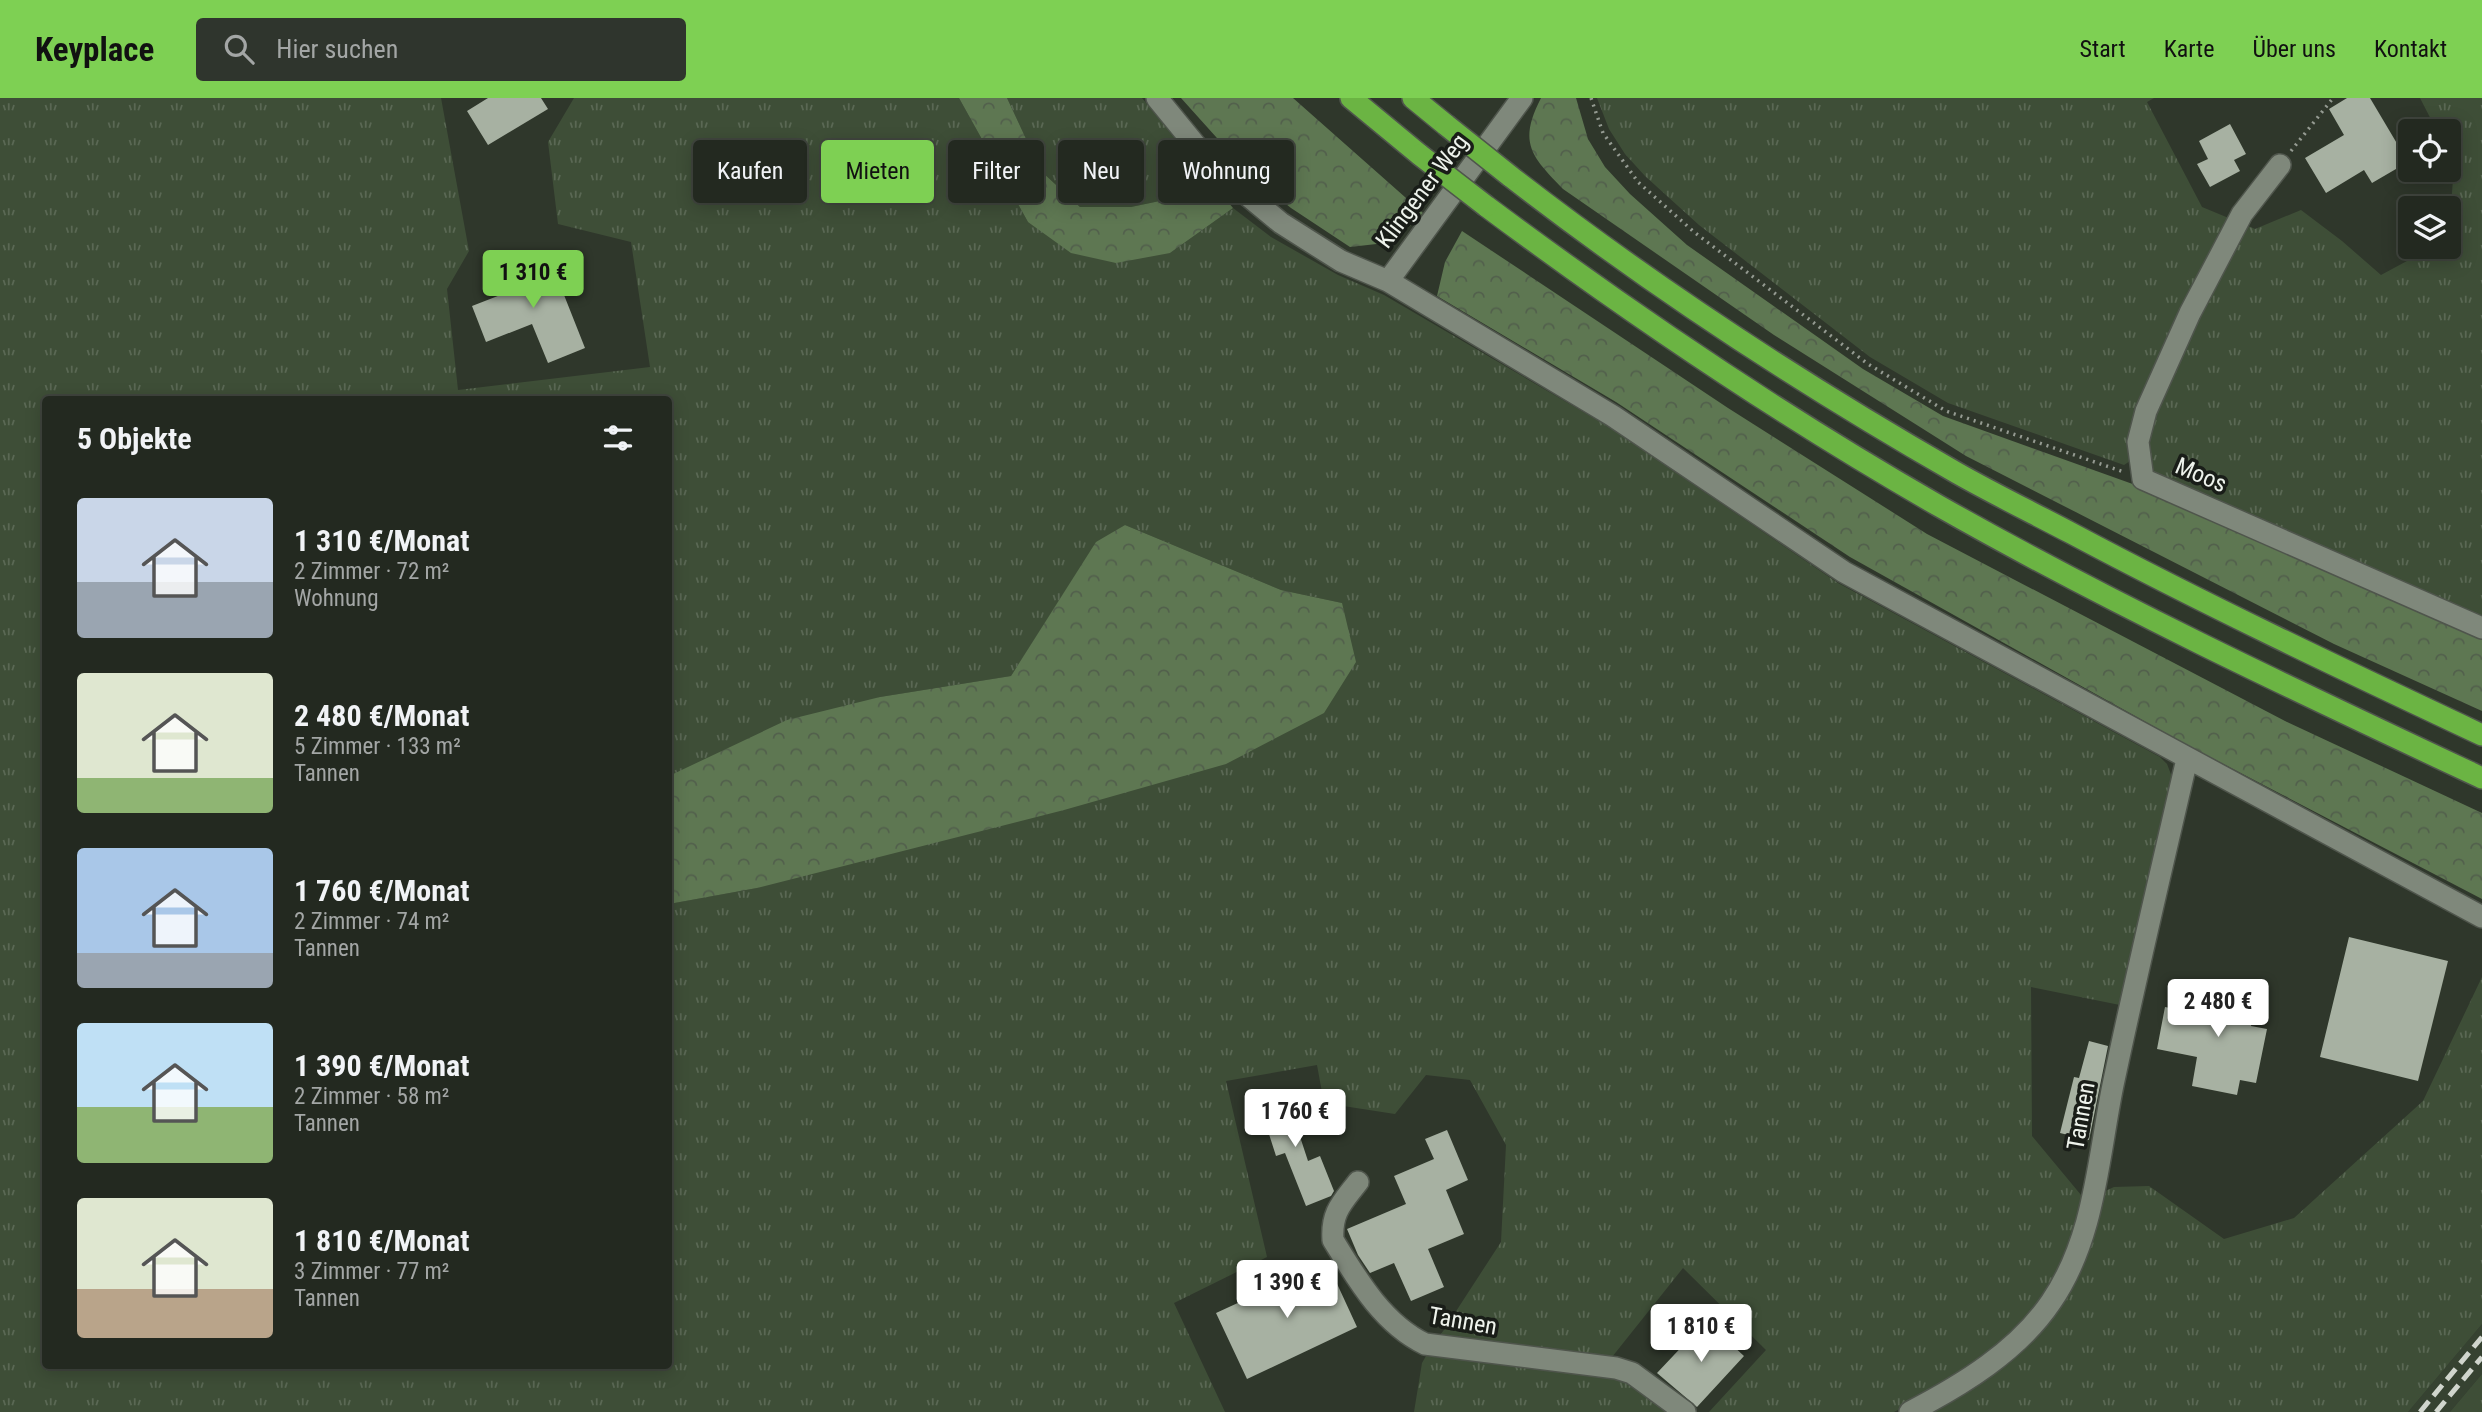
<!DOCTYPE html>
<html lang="de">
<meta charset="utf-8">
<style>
:root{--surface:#232920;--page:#2f352d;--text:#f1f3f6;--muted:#a3a6a5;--line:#40453e;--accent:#7ed053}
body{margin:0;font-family:"Roboto Condensed",sans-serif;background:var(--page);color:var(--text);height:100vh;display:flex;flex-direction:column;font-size:26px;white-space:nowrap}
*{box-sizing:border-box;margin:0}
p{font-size:23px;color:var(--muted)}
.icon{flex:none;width:38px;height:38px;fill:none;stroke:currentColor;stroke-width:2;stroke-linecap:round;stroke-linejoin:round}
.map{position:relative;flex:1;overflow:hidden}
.drawer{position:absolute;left:42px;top:298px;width:630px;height:973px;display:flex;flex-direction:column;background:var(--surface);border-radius:7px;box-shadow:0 4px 18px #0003,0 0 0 2px var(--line)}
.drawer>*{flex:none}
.top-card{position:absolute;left:693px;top:42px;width:665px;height:63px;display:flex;gap:14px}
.controls{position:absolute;left:2398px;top:21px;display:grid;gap:14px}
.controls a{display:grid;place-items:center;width:63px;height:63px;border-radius:7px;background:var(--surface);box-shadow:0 4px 18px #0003,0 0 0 2px var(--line);font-size:35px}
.price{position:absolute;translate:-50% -60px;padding:0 16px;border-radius:7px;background:#fff;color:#222;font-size:23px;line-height:46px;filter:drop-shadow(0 2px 4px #0008)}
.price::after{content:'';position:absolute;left:50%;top:42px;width:21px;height:16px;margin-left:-10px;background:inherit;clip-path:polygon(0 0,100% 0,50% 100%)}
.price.active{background:var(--accent);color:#111}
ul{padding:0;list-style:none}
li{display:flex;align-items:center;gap:21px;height:175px;padding:0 35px}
li span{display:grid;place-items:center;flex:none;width:196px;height:140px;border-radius:7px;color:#555}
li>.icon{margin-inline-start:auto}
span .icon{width:84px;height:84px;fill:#fffc;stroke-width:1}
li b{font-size:30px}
h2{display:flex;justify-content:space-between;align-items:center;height:84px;padding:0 35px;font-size:30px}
.pill{padding:0 24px;border-radius:7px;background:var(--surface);box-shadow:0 4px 18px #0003,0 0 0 2px var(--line);font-size:24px;line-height:63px}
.pill.active{background:var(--accent);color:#111}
header{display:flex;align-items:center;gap:42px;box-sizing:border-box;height:98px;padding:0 35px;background:var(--accent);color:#111}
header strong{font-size:33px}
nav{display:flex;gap:38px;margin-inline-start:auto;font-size:24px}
.search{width:490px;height:63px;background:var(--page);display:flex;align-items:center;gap:18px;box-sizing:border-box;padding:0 24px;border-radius:7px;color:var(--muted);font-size:26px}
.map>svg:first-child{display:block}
</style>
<header>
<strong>Keyplace</strong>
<div class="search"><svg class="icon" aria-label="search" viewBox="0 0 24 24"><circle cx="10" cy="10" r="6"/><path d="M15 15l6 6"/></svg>Hier suchen</div>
<nav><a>Start</a><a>Karte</a><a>Über uns</a><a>Kontakt</a></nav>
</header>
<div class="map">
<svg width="2482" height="1314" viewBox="0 0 2482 1314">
<defs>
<pattern id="grass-tufts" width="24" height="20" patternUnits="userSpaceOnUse" patternTransform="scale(1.75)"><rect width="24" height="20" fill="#3e4e37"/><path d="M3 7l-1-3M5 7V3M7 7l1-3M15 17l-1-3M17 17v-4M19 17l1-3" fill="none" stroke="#5a6854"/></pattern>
<pattern id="forest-crowns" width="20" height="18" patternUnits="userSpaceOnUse" patternTransform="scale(1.75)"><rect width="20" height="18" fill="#5e7752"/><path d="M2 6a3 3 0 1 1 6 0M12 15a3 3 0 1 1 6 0" fill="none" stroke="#52604c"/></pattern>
</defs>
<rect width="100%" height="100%" fill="#2f372b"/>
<path fill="#364231" d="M2482 1226V1276L2450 1314H2408Z"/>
<path fill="url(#grass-tufts)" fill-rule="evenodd" d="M0 0H441L469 153 447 191 458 292 650 269 631 144 558 126 548 44 574 0H959L1028 124 1170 155 1233 110 1271 139 1338 177 1384 197 1609 329 1838 485 2160 659 2167 666 2172 679 2120 907 2031 889 2032 1038 2086 1103 2046 1201 2015 1237 1927 1296 1894 1314H1709L1766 1252 1683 1170 1612 1259 1438 1241 1501 1144 1506 1047 1470 982 1426 977 1395 1016 1324 1005 1317 967 1226 983 1267 1159 1174 1205 1225 1314H0ZM46 301H668L669 678 880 599 1011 578 1096 445 1125 427 1281 492 1342 505 757 790 669 806 668 1267H46Z
M1007 0H1142L1212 85 1174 100 1131 109H1080L1041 73Z
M1597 0H2154L2147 4 2202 109 2231 121 2133 361 2124 367 1948 305 1870 259 1699 127 1645 78 1625 56 1609 31Z
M2420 0H2482V523L2158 380C2142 355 2145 342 2152 315L2244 126 2255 131 2301 112 2342 143 2381 177 2433 149H2448L2454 68 2448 57V33H2437Z
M2482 879V1226L2408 1314H1925L2024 1248 2099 1096 2114 1089 2149 1088 2224 1141 2294 1120 2423 1003Z
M1426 1258 1598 1277 1625 1283 1669 1314H1414L1422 1265Z
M2482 1276V1314H2450Z"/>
<path fill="url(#forest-crowns)" d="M959 0H1007L1041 73 1080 109H1131L1174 100 1212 85 1233 110 1170 155 1116 165 1071 155 1028 124Z
M1181 0H1293L1423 115 1394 144 1350 149 1291 110 1252 79Z
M1541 0H1576L1588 41 1605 69 1630 96 1687 147 1863 271 1943 318 2141 389 2482 537V613L2334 546 1966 358 1774 237 1563 91C1531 58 1518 45 1541 0Z
M1462 133 1728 310 1927 436 2285 623 2482 715V801L2187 647 1850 459 1616 304 1437 198 1445 164Z
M1125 427 1281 492 1342 505 1356 564 1324 615 1226 666 1064 712 757 790 669 806V678L787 622 880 599 1011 578 1096 444Z"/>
<path fill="#a7b1a2" d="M488 0H541L548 11 488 47 467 13Z
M2347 0H2370L2408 64 2372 85 2364 72 2326 95 2305 60 2344 37 2329 11Z
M2230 26 2246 56 2234 62 2240 73 2210 89 2197 66 2208 61 2199 43Z
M547 154 585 250 548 265 532 226 486 244 472 208 518 190 510 169Z
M2349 839 2448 863 2418 983 2320 959Z
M2212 885 2258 894 2251 928 2267 931 2256 985 2240 982 2237 997 2192 988 2197 959 2157 951 2165 909 2206 917Z
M2089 943 2108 948 2089 1042 2060 1035 2074 979 2079 980Z
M1285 993 1308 1063 1320 1058 1334 1093 1331 1098 1306 1108 1285 1055 1276 1058 1258 1002Z
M1447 1032 1468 1082 1446 1092 1464 1136 1428 1151 1444 1189 1411 1203 1394 1165 1370 1175 1358 1157 1347 1131 1406 1106 1394 1078 1434 1061 1425 1041Z
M1327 1164 1357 1229 1247 1281 1216 1215Z
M1706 1223 1744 1258 1697 1309 1657 1275Z"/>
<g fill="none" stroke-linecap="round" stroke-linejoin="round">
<defs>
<path id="minor" d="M1157 0 1197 49 1241 92 1281 125 1341 163 1388 183 1613 318 1844 474 2482 819
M2280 67 2242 116 2190 215 2146 313 2138 344 2143 381 2482 530
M1388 183 1522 0
M1358 1084C1342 1105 1331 1114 1333 1142 1357 1181 1382 1225 1425 1246L1616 1270 1632 1275 1685 1314
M1910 1314C1962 1287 2018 1253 2051 1204 2095 1140 2098 1060 2113 987 2136 878 2162 769 2187 661"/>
<path id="highway" d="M1351 0 1420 57
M1413 0 1446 27
M1510 78C1653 189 1800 285 1957 375 1994 396 2033 415 2071 435 2206 507 2344 572 2482 637
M1486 108C1631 216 1782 318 1939 408 2115 508 2299 594 2482 680"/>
</defs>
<use href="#minor" stroke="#4f554c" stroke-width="24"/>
<use href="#highway" stroke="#4f554c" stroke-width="24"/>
<path stroke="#959b92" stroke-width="3.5" stroke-dasharray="2 5" stroke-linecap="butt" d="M1591 0 1603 35 1638 84 1694 134 1868 266 1946 313 2124 374
M2291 53 2333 0"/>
<use href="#minor" stroke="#7f887b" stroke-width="21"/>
<use href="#highway" stroke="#6bb443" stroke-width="21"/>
<path stroke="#d0d5cd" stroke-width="5" stroke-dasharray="14 7" stroke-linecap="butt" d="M2420 1314 2482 1239
M2436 1314 2482 1259"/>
<defs>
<path id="highway-bridge" d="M1446 27 1510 78
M1420 57 1486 108"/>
</defs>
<use href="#highway-bridge" stroke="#4f554c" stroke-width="24" stroke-linecap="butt"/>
<use href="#highway-bridge" stroke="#6bb443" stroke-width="21"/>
</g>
<g text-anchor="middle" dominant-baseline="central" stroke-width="7" stroke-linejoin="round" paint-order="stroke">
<g font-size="24" fill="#eef3ec" stroke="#191d18">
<text transform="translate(1422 93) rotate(-53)">Klingener Weg</text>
<text transform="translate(2201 377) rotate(23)">Moos</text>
<text transform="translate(2081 1018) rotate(-80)">Tannen</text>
<text transform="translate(1463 1223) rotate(10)">Tannen</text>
</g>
</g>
</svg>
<div class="controls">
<a><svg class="icon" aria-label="locate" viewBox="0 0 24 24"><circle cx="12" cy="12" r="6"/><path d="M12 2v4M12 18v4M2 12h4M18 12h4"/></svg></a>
<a><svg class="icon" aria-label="layers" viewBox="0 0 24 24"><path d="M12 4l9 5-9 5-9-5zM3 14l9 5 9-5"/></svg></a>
</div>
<b class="price active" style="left:533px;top:212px">1 310 €</b>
<b class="price" style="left:2218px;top:941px">2 480 €</b>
<b class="price" style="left:1295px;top:1051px">1 760 €</b>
<b class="price" style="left:1287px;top:1222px">1 390 €</b>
<b class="price" style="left:1701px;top:1266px">1 810 €</b>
<div class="top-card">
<a class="pill">Kaufen</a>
<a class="pill active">Mieten</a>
<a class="pill">Filter</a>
<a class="pill">Neu</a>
<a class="pill">Wohnung</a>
</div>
<section class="drawer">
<h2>5 Objekte<svg class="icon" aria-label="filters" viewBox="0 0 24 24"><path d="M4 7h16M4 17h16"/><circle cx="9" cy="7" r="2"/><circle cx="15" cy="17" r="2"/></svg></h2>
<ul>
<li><span style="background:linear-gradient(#c9d6e8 60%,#9aa5b1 0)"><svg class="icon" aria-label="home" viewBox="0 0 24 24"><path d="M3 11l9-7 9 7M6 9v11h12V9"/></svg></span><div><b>1 310 €/Monat</b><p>2 Zimmer · 72 m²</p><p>Wohnung</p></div></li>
<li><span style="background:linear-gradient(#dfe7d0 75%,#8fb573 0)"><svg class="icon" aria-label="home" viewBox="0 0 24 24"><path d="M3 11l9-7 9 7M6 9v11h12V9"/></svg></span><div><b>2 480 €/Monat</b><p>5 Zimmer · 133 m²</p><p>Tannen</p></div></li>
<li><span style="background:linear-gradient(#a9c7e8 75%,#9aa5b1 0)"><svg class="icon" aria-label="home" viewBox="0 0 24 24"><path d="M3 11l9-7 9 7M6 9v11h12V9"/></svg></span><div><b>1 760 €/Monat</b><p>2 Zimmer · 74 m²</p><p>Tannen</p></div></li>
<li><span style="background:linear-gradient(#bfe0f5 60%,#8fb573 0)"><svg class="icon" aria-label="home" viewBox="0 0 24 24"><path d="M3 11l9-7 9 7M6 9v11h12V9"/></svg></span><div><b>1 390 €/Monat</b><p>2 Zimmer · 58 m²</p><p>Tannen</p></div></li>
<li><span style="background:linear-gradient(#dfe7d0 65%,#b9a48a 0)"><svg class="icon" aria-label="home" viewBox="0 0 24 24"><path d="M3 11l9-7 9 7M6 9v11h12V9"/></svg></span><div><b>1 810 €/Monat</b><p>3 Zimmer · 77 m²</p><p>Tannen</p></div></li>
</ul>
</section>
</div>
